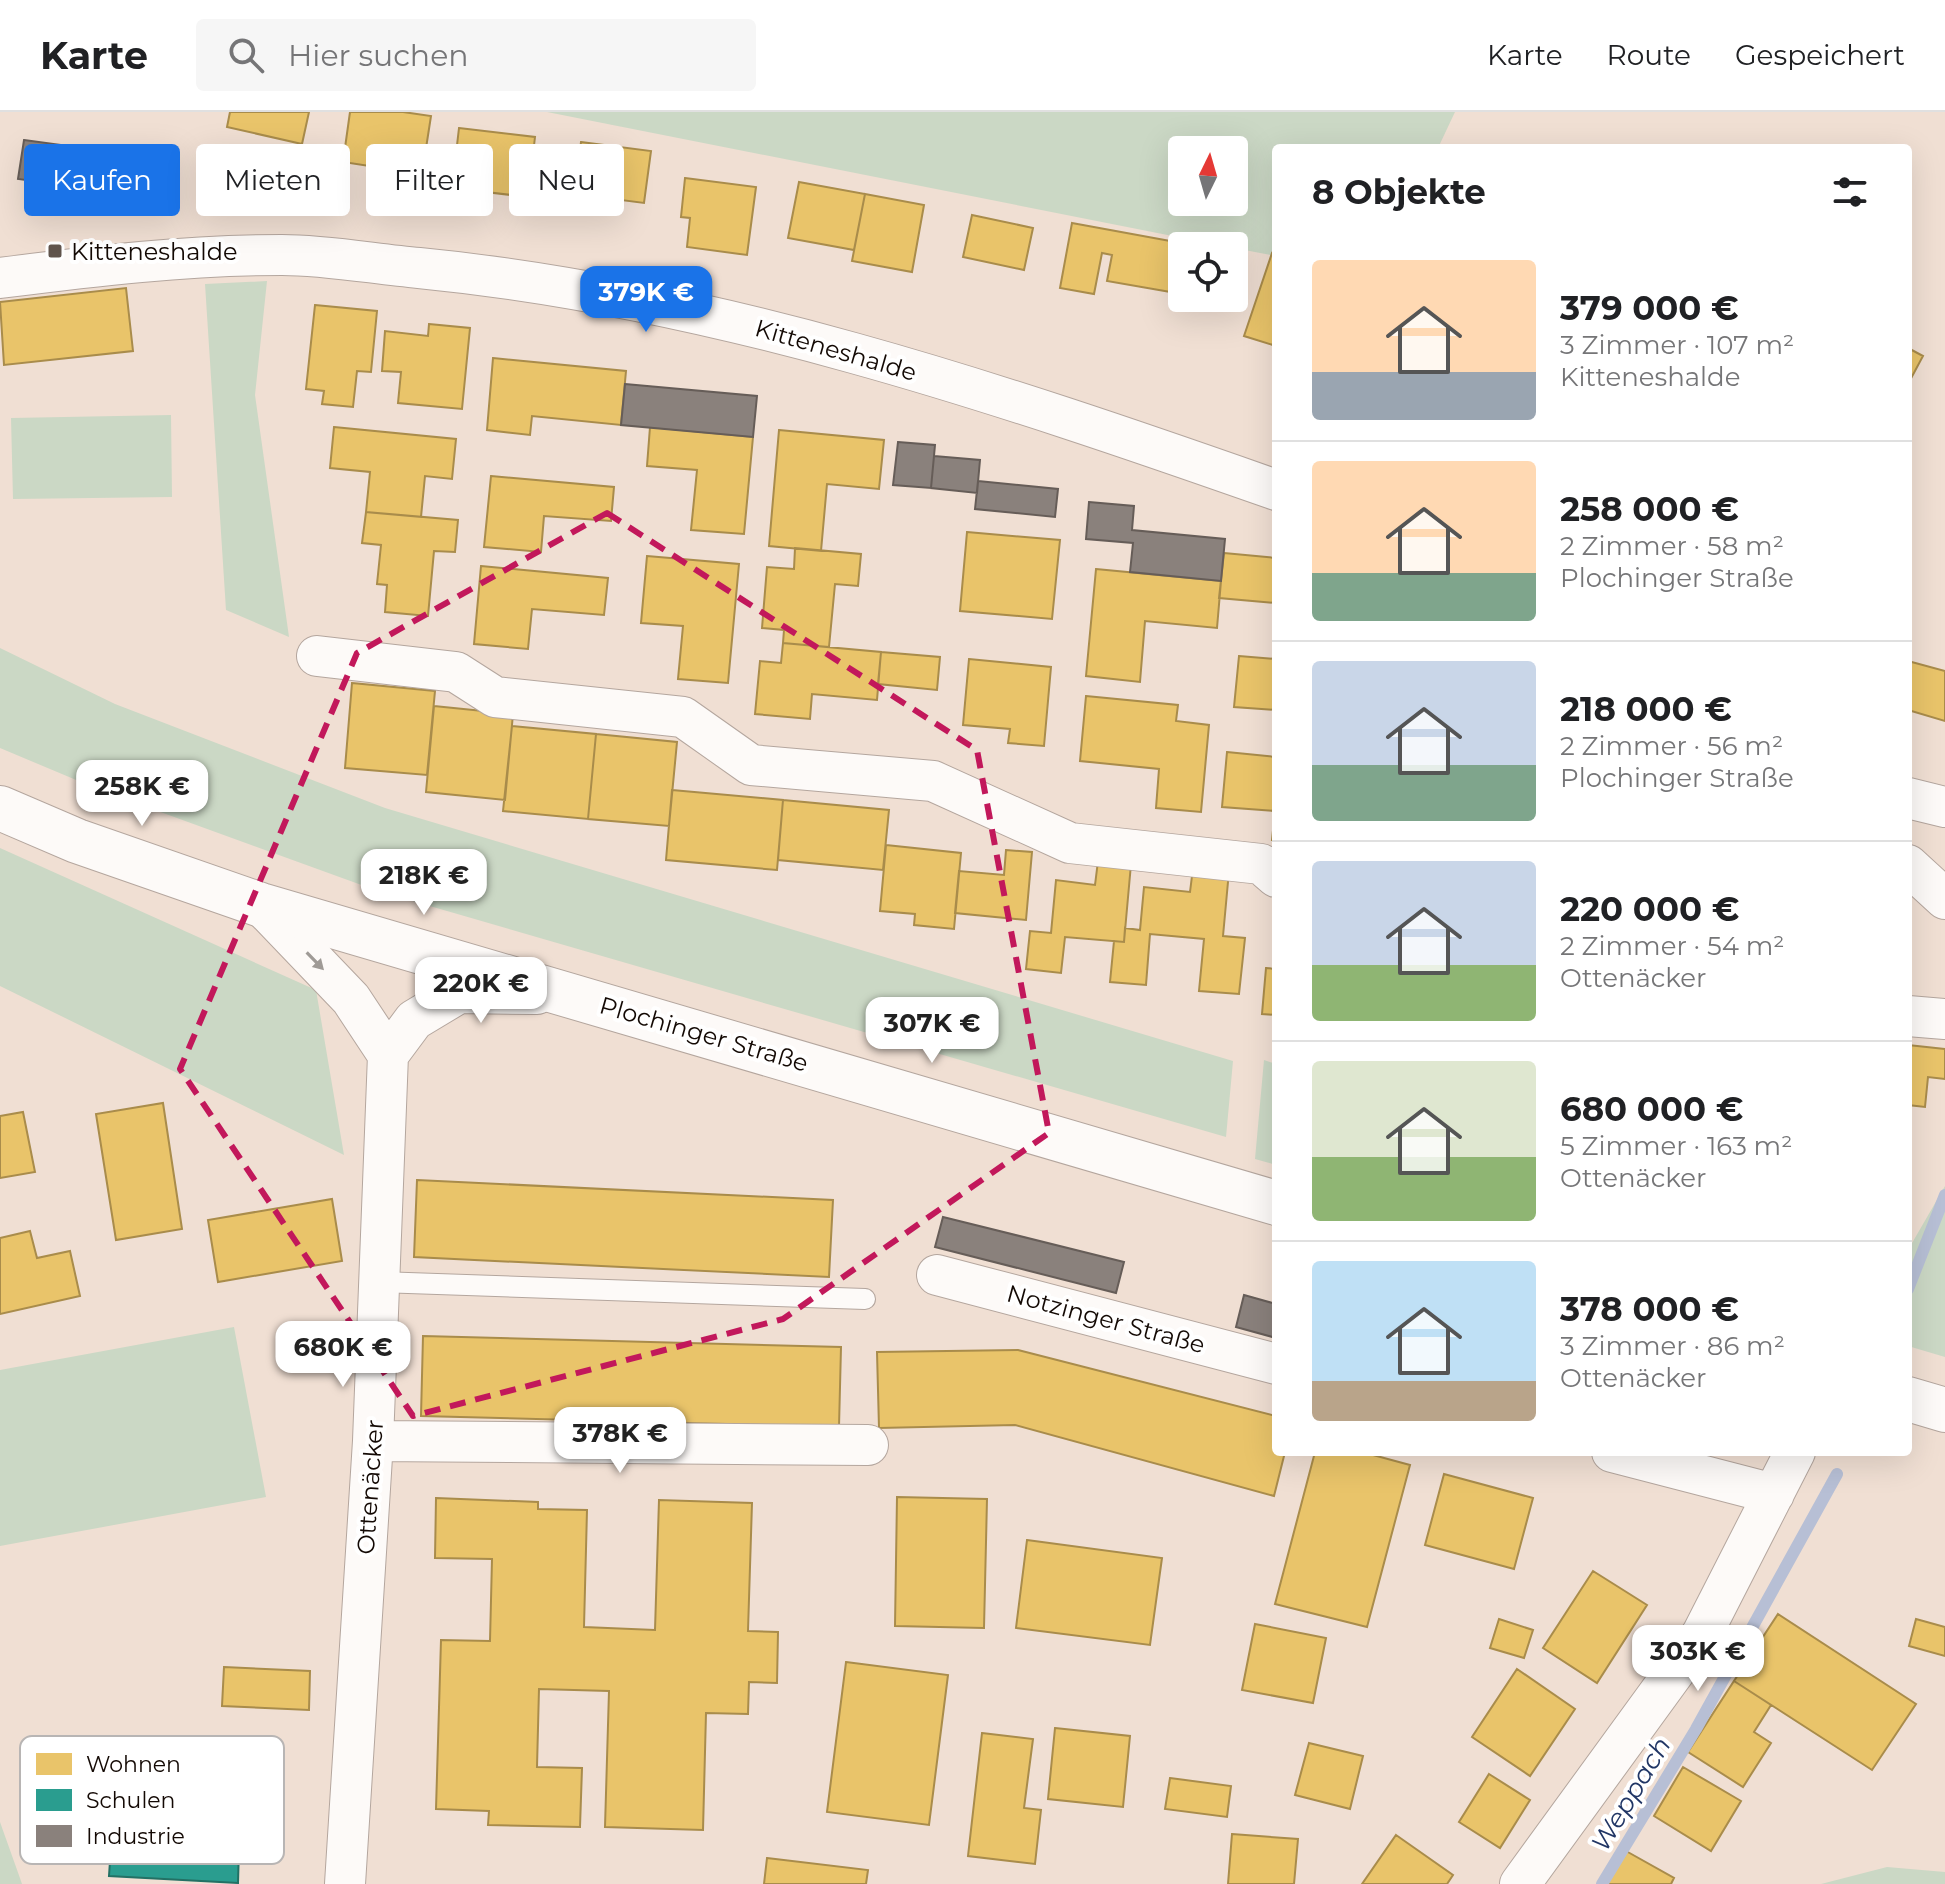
<!DOCTYPE html>
<html lang="de">
<meta charset="utf-8">
<style>
:root{--surface:#fff;--page:#f6f6f6;--text:#202124;--muted:#757577;--line:#e0e0e0;--accent:#1a73e8}
body{margin:0;font-family:Montserrat,sans-serif;background:var(--page);color:var(--text);height:100vh;display:flex;flex-direction:column;font-size:30px;white-space:nowrap}
*{box-sizing:border-box;margin:0}
p{font-size:26px;color:var(--muted)}
.icon{flex:none;width:44px;height:44px;fill:none;stroke:currentColor;stroke-width:2;stroke-linecap:round;stroke-linejoin:round}
.map{position:relative;flex:1;overflow:hidden}
.sheet{position:absolute;left:1272px;top:32px;width:640px;height:1312px;display:flex;flex-direction:column;background:var(--surface);border-radius:8px;box-shadow:0 8px 32px #0002}
.sheet>*{flex:none}
.banner{position:absolute;left:24px;top:32px;width:760px;height:72px;display:flex;gap:16px}
.needle{width:52px;rotate:5deg}
.buttons{position:absolute;left:1168px;top:24px;display:grid;gap:16px}
.buttons a{display:grid;place-items:center;width:80px;height:80px;border-radius:8px;background:var(--surface);box-shadow:0 8px 32px #0002;font-size:40px}
.price{position:absolute;translate:-50% -68px;padding:0 18px;border-radius:16px;background:#fff;color:#222;font-size:26px;line-height:52px;filter:drop-shadow(0 2px 4px #0008)}
.price::after{content:'';position:absolute;left:50%;top:48px;width:24px;height:18px;margin-left:-12px;background:inherit;clip-path:polygon(0 0,100% 0,50% 100%)}
.price.selected{background:var(--accent);color:#fff}
ul{padding:0;list-style:none}
li{display:flex;align-items:center;gap:24px;height:200px;padding:0 40px}
li+li{border-top:2px solid var(--line)}
li span{display:grid;place-items:center;flex:none;width:224px;height:160px;border-radius:8px;color:#555}
li>.icon{margin-inline-start:auto}
span .icon{width:96px;height:96px;fill:#fffc;stroke-width:1}
li b{font-size:34px}
h2{display:flex;justify-content:space-between;align-items:center;height:96px;padding:0 40px;font-size:34px}
.pill{padding:0 28px;border-radius:8px;background:var(--surface);box-shadow:0 8px 32px #0002;font-size:28px;line-height:72px}
.pill.selected{background:var(--accent);color:#fff}
header{display:flex;align-items:center;gap:48px;box-sizing:border-box;height:112px;padding:0 40px;background:var(--surface);border-bottom:2px solid var(--line)}
header strong{font-size:38px}
nav{display:flex;gap:44px;margin-inline-start:auto;font-size:28px}
.search{width:560px;height:72px;background:var(--page);display:flex;align-items:center;gap:20px;box-sizing:border-box;padding:0 28px;border-radius:8px;color:var(--muted);font-size:30px}
.map>svg:first-child{display:block}
</style>
<header>
<strong>Karte</strong>
<div class="search"><svg class="icon" aria-label="search" viewBox="0 0 24 24"><circle cx="10" cy="10" r="6"/><path d="M15 15l6 6"/></svg>Hier suchen</div>
<nav><a>Karte</a><a>Route</a><a>Gespeichert</a></nav>
</header>
<div class="map">
<svg width="1945" height="1772" viewBox="0 0 1945 1772">
<rect width="100%" height="100%" fill="#f0dfd3"/>
<path fill="#cbd8c5" fill-rule="evenodd" d="M547 0H1455L1438 36H1276V144L1234 136V134H1223ZM1182 38H1234V90H1182Z
M267 169 255 283 289 525 226 498 205 172Z
M171 303 172 385 13 387 11 306Z
M0 536 115 592 385 696 1233 949 1226 1025 378 779 100 678 0 636Z
M0 736 316 878 344 1043 0 874Z
M1264 948 1276 952V1053L1255 1047Z
M1945 1074V1245L1908 1234V1138Z
M234 1215 266 1385 0 1434V1258Z
M0 1710 21 1769 22 1772H0Z
M1887 1755 1945 1760V1772H1821Z"/>
<path fill="#e9c46a" stroke="#a98c4b" stroke-width="2" d="M230 0H309L302 32 227 15Z
M350 0H403L431 4 422 62 343 50Z
M459 16 535 25 528 85 452 76Z
M581 30 651 39 644 91 574 82Z
M685 66 756 75 747 143 687 135 690 106 681 105Z
M799 70 865 82 854 138 788 126Z
M865 82 924 93 912 160 852 149Z
M972 103 1033 116 1024 158 963 145Z
M1072 111 1192 133 1182 134V182L1107 169 1112 143 1102 141 1094 182 1060 176Z
M1272 141 1276 143V234L1244 224Z
M126 176 133 239 4 253 0 190Z
M315 193 377 199 371 260 357 259 353 295 322 292 324 279 306 277Z
M429 212 470 216 462 297 398 291 401 260 382 259 385 219 428 224Z
M1908 236 1923 244 1908 272Z
M493 246 626 259 621 313 532 304 530 323 487 318Z
M334 315 456 327 452 367 425 364 421 405 366 400 370 360 330 356Z
M650 315 753 325 744 422 691 418 697 358 647 354Z
M779 318 884 328 879 377 827 372 821 439 769 434Z
M491 364 614 375 611 409 544 404 541 440 484 435Z
M366 400 458 408 455 440 434 439 428 504 385 500 387 473 377 472 381 433 362 431Z
M967 420 1060 428 1052 507 960 499Z
M795 436 861 442 858 474 835 472 829 535 783 531 784 518 762 516 767 455 794 457Z
M1224 441 1276 446V491L1219 486Z
M647 444 739 452 728 571 678 567 683 514 641 511Z
M481 454 608 466 604 503 532 497 528 537 474 532Z
M1096 457 1221 469 1217 516 1145 509 1140 570 1086 564Z
M783 531 881 540 877 588 812 582 810 607 755 602 760 549 781 551Z
M881 540 940 545 937 578 878 572Z
M1239 544 1276 547V598L1234 595Z
M969 547 1051 555 1044 634 1008 631 1010 617 963 613Z
M1908 549 1945 559V609L1908 598Z
M352 571 435 579 427 663 345 656Z
M1086 584 1178 593 1176 609 1209 613 1201 700 1156 696 1159 657 1080 649Z
M434 594 513 602 505 688 426 680Z
M512 614 596 622 588 707 503 699Z
M596 622 677 630 669 714 588 707Z
M1227 640 1276 645 1274 671H1276V728H1272L1275 699 1222 695Z
M672 678 783 688 777 758 666 748Z
M783 688 889 698 883 758 778 748Z
M886 733 961 741 954 817 914 813 915 802 880 799Z
M1006 738 1032 740 1026 808 955 801 959 759 1004 763Z
M1098 749 1131 752 1124 830 1065 825 1061 861 1026 857 1030 819 1051 821 1056 768 1095 773Z
M1193 756 1229 759 1223 824 1245 826 1239 882 1199 879 1204 827 1150 822 1146 873 1110 870 1114 829 1124 830 1125 816 1140 818 1144 775 1190 780Z
M1266 856 1276 857V903L1262 902Z
M1908 933 1945 937V967L1928 965 1925 995 1908 993Z
M163 991 182 1117 116 1128 96 1002Z
M23 1000 35 1060 0 1066V1004Z
M417 1068 833 1088 829 1165 414 1145Z
M332 1087 342 1149 218 1170 208 1108Z
M30 1119 37 1146 70 1139 80 1184 0 1202V1126Z
M423 1224 841 1235 839 1315 421 1304Z
M1018 1238 1276 1304V1340H1285L1274 1384 1015 1313 879 1316 877 1240Z
M1315 1340H1362L1410 1353 1367 1515 1275 1492Z
M1444 1362 1533 1386 1514 1457 1425 1433Z
M897 1385 987 1387 984 1516 895 1514Z
M436 1386 538 1390V1397L587 1398 584 1515 655 1518 659 1388 752 1391 748 1519 778 1520 777 1571 749 1570 748 1602 706 1601 703 1718 605 1715 609 1579 539 1577 537 1655 582 1656 580 1715 488 1713 489 1699 436 1697 441 1528 490 1529 492 1447 435 1446Z
M1027 1428 1162 1446 1150 1533 1016 1516Z
M1593 1459 1647 1493 1597 1571 1543 1536Z
M1778 1502 1916 1592 1872 1658 1734 1569Z
M1499 1507 1533 1518 1524 1546 1490 1536Z
M1916 1507 1945 1515V1544L1909 1534Z
M1255 1512 1326 1526 1313 1591 1242 1578Z
M846 1550 948 1563 929 1713 827 1700Z
M224 1555 310 1559 309 1598 222 1594Z
M1517 1557 1575 1597 1530 1664 1472 1625Z
M1734 1569 1771 1593 1754 1620 1771 1631 1743 1675 1688 1640Z
M1055 1616 1130 1624 1123 1695 1048 1687Z
M982 1621 1033 1627 1024 1696 1041 1698 1035 1752 968 1744Z
M1309 1631 1363 1644 1350 1697 1295 1683Z
M1683 1655 1741 1689 1711 1739 1654 1704Z
M1489 1662 1530 1688 1500 1736 1459 1710Z
M1170 1666 1231 1674 1227 1705 1165 1697Z
M1232 1722 1298 1727 1294 1772H1228Z
M1396 1723 1453 1763 1447 1772H1362Z
M1626 1739 1674 1766 1671 1772H1606Z
M767 1746 868 1758 866 1772H764Z"/>
<path fill="#2a9d8f" stroke="#237165" stroke-width="2" d="M107 1628 282 1637 277 1737 239 1735 238 1771 109 1764 110 1749 64 1747 67 1684 104 1686Z"/>
<path fill="#8a817c" stroke="#665d58" stroke-width="2" d="M24 28 69 34 63 73 18 67Z
M99 37 166 48 160 87 93 77Z
M625 272 757 284 753 325 621 313Z
M898 330 935 333 931 376 893 373Z
M934 344 980 348 977 381 931 376Z
M978 369 1058 377 1055 405 975 397Z
M1089 390 1134 394 1132 418 1225 427 1221 469 1130 460 1133 431 1086 427Z
M943 1105 1124 1150 1116 1181 935 1135Z
M1244 1183 1276 1192V1226L1236 1215Z"/>
<g fill="none" stroke-linecap="round" stroke-linejoin="round">
<path stroke="#b7bfd5" stroke-width="12" d="M1908 1177 1945 1083
M1602 1772 1696 1617 1837 1362"/>
<defs>
<path id="lane" d="M379 1170 865 1187"/>
<path id="street" d="M0 166C94 154 187 143 282 143 327 143 374 152 419 156 715 185 997 280 1276 378
M317 544 456 560 495 585 683 605 751 653 933 669 1070 731 1261 752 1276 765
M1908 686 1945 695
M1908 753 1945 787
M261 793 351 887 388 943
M1908 904 1945 907
M937 1163 1276 1252
M373 1329 868 1333
M1612 1340 1774 1382
M345 1772 373 1329 388 943 414 908 459 881 537 882
M1520 1772 1702 1522 1795 1340"/>
<path id="secondary" d="M0 696 77 729 261 793 1276 1091
M1908 1287 1945 1298"/>
</defs>
<use href="#lane" stroke="#b4a69e" stroke-width="22"/>
<use href="#street" stroke="#b4a69e" stroke-width="42"/>
<use href="#secondary" stroke="#b4a69e" stroke-width="46"/>
<use href="#lane" stroke="#fdfaf8" stroke-width="20"/>
<use href="#street" stroke="#fdfaf8" stroke-width="40"/>
<use href="#secondary" stroke="#fdfaf8" stroke-width="44"/>
</g>
<defs><path id="oneway-solid" d="M-6-.8H1V-3.2L6.5 0L1 3.2V.8H-6Z" transform="scale(2)"/></defs>
<use fill="#9f9a96" href="#oneway-solid" transform="translate(315 849) rotate(46)"/>
<path fill="none" stroke="#c2185b" stroke-width="6" stroke-dasharray="16 10" stroke-linejoin="round" d="M607 401 977 638 1049 1021 783 1207 413 1304 180 957 357 541Z"/>
<rect fill="#60544c" stroke="#fff" stroke-width="3" x="47" y="131" width="16" height="16" rx="4"/>
<g text-anchor="middle" dominant-baseline="central" stroke-width="8" stroke-linejoin="round" paint-order="stroke">
<g font-size="24" fill="#130904" stroke="#fff" text-anchor="start">
<text x="71" y="139">Kitteneshalde</text>
</g>
<g font-size="24" fill="#130904" stroke="#fff">
<text transform="translate(836 238) rotate(16)">Kitteneshalde</text>
<text transform="translate(704 922) rotate(16)">Plochinger Straße</text>
<text transform="translate(1106 1207) rotate(15)">Notzinger Straße</text>
<text transform="translate(370 1375) rotate(-86)">Ottenäcker</text>
</g>
<g font-size="26" font-style="italic" fill="#213665" stroke="#fff">
<text transform="translate(1631 1682) rotate(-59)">Weppach</text>
</g>
</g>
<rect x="20" y="1624" width="264" height="128" rx="12" fill="#fff" stroke="#b8b5b4" stroke-width="2"/>
<rect x="36" y="1641" width="36" height="22" fill="#e9c46a"/>
<rect x="36" y="1677" width="36" height="22" fill="#2a9d8f"/>
<rect x="36" y="1713" width="36" height="22" fill="#8a817c"/>
<g font-size="22" fill="#130904">
<text x="86" y="1660">Wohnen</text>
<text x="86" y="1696">Schulen</text>
<text x="86" y="1732">Industrie</text>
</g>
</svg>
<div class="buttons">
<a><svg class="needle" viewBox="-14 -14 28 28"><path d="M0-13l5 13h-10z" fill="#e53935"/><path d="M0 13l5-13h-10z" fill="#757577"/></svg></a>
<a><svg class="icon" aria-label="locate" viewBox="0 0 24 24"><circle cx="12" cy="12" r="6"/><path d="M12 2v4M12 18v4M2 12h4M18 12h4"/></svg></a>
</div>
<b class="price selected" style="left:646px;top:222px">379K €</b>
<b class="price" style="left:142px;top:716px">258K €</b>
<b class="price" style="left:424px;top:805px">218K €</b>
<b class="price" style="left:481px;top:913px">220K €</b>
<b class="price" style="left:932px;top:953px">307K €</b>
<b class="price" style="left:343px;top:1277px">680K €</b>
<b class="price" style="left:620px;top:1363px">378K €</b>
<b class="price" style="left:1698px;top:1581px">303K €</b>
<div class="banner">
<a class="pill selected">Kaufen</a>
<a class="pill">Mieten</a>
<a class="pill">Filter</a>
<a class="pill">Neu</a>
</div>
<section class="sheet">
<h2>8 Objekte<svg class="icon" aria-label="filters" viewBox="0 0 24 24"><path d="M4 7h16M4 17h16"/><circle cx="9" cy="7" r="2"/><circle cx="15" cy="17" r="2"/></svg></h2>
<ul>
<li><span style="background:linear-gradient(#ffd9b3 70%,#9aa5b1 0)"><svg class="icon" aria-label="home" viewBox="0 0 24 24"><path d="M3 11l9-7 9 7M6 9v11h12V9"/></svg></span><div><b>379 000 €</b><p>3 Zimmer · 107 m²</p><p>Kitteneshalde</p></div></li>
<li><span style="background:linear-gradient(#ffd9b3 70%,#7fa58c 0)"><svg class="icon" aria-label="home" viewBox="0 0 24 24"><path d="M3 11l9-7 9 7M6 9v11h12V9"/></svg></span><div><b>258 000 €</b><p>2 Zimmer · 58 m²</p><p>Plochinger Straße</p></div></li>
<li><span style="background:linear-gradient(#c9d6e8 65%,#7fa58c 0)"><svg class="icon" aria-label="home" viewBox="0 0 24 24"><path d="M3 11l9-7 9 7M6 9v11h12V9"/></svg></span><div><b>218 000 €</b><p>2 Zimmer · 56 m²</p><p>Plochinger Straße</p></div></li>
<li><span style="background:linear-gradient(#c9d6e8 65%,#8fb573 0)"><svg class="icon" aria-label="home" viewBox="0 0 24 24"><path d="M3 11l9-7 9 7M6 9v11h12V9"/></svg></span><div><b>220 000 €</b><p>2 Zimmer · 54 m²</p><p>Ottenäcker</p></div></li>
<li><span style="background:linear-gradient(#dfe7d0 60%,#8fb573 0)"><svg class="icon" aria-label="home" viewBox="0 0 24 24"><path d="M3 11l9-7 9 7M6 9v11h12V9"/></svg></span><div><b>680 000 €</b><p>5 Zimmer · 163 m²</p><p>Ottenäcker</p></div></li>
<li><span style="background:linear-gradient(#bfe0f5 75%,#b9a48a 0)"><svg class="icon" aria-label="home" viewBox="0 0 24 24"><path d="M3 11l9-7 9 7M6 9v11h12V9"/></svg></span><div><b>378 000 €</b><p>3 Zimmer · 86 m²</p><p>Ottenäcker</p></div></li>
</ul>
</section>
</div>
